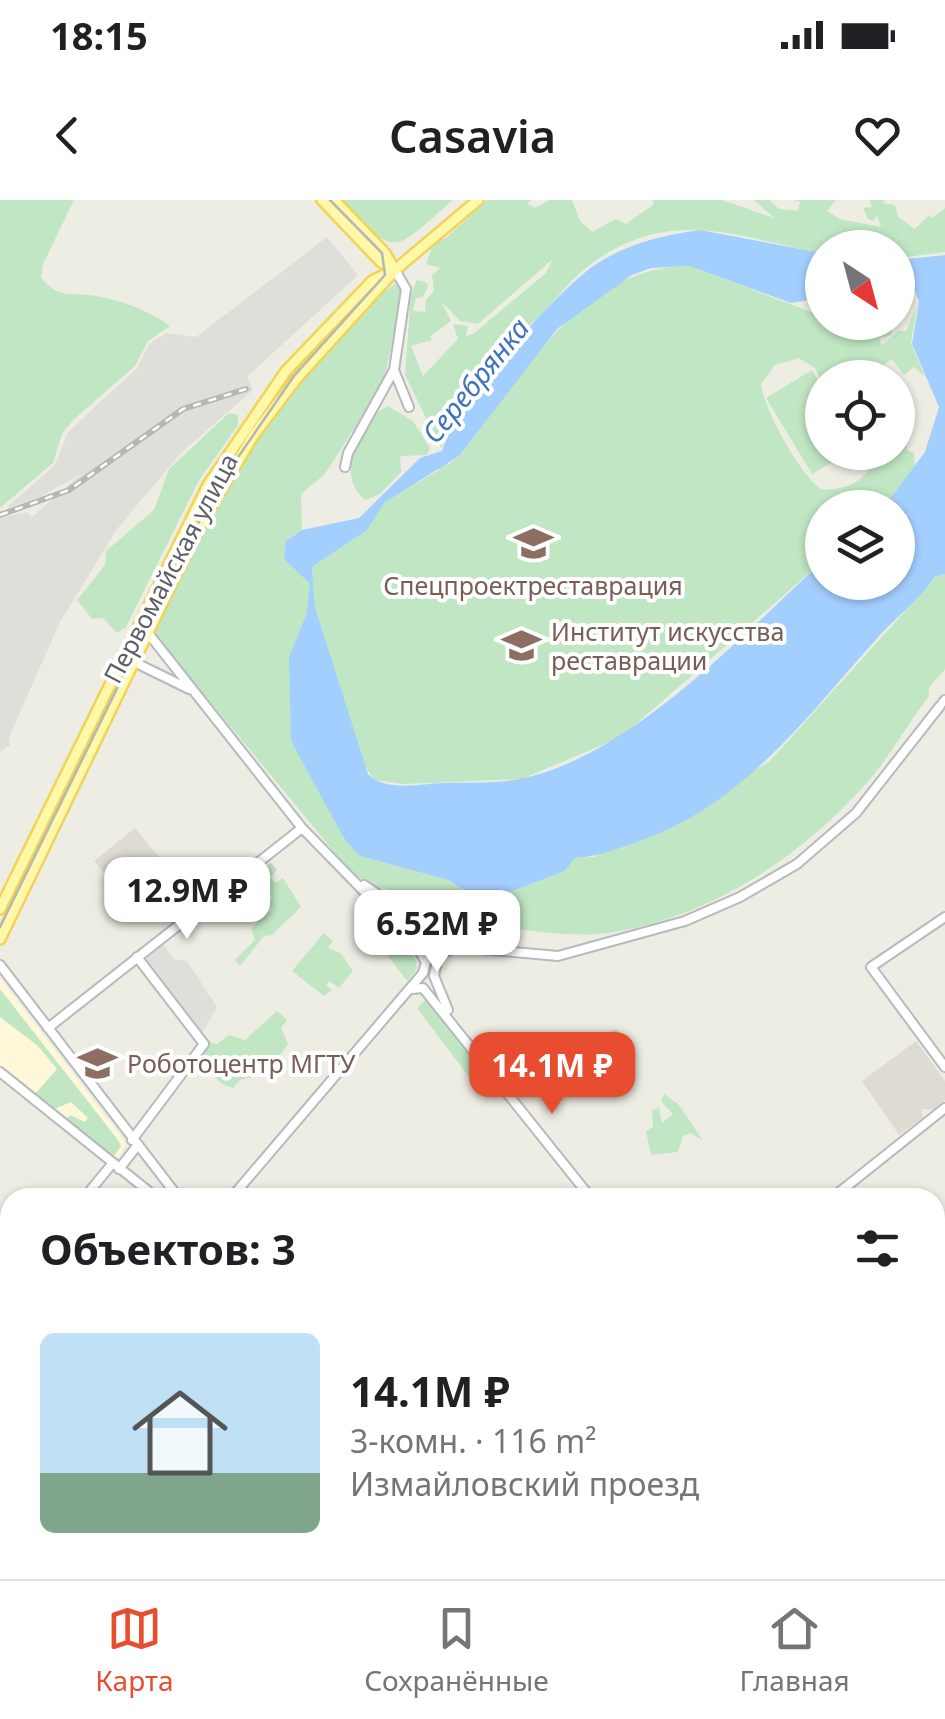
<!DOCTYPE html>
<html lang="ru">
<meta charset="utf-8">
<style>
:root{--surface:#fff;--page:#f2f2f2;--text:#202124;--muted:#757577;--line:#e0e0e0;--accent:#e94d2f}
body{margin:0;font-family:"Noto Sans",sans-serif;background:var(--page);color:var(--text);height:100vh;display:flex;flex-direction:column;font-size:38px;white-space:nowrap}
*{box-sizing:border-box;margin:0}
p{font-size:32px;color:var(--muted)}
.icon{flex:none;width:55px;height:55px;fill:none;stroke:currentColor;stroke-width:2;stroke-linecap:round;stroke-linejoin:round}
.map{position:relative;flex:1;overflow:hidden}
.side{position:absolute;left:0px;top:988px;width:945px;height:392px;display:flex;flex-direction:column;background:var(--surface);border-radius:30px 30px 0 0;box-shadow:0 2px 8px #0004}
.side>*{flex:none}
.needle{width:65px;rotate:144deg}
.tools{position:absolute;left:805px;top:30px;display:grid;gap:20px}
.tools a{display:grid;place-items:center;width:110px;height:110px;border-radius:50%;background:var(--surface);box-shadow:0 2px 8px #0004;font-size:50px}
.price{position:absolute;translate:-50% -85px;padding:0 22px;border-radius:20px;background:#fff;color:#222;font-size:32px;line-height:65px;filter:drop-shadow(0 2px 5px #0008)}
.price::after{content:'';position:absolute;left:50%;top:60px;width:30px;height:22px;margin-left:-15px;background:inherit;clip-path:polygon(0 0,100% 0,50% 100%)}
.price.on{background:var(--accent);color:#fff}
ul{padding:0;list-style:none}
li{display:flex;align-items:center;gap:30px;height:250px;padding:0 40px}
li span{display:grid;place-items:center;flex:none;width:280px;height:200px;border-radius:15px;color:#555}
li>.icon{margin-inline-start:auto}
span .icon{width:120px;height:120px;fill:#fffc;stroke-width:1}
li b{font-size:42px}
h2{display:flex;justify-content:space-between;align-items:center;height:120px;padding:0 40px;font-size:42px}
.status{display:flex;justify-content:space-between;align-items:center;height:70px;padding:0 50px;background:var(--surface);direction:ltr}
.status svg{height:28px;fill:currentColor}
header{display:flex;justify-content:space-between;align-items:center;height:130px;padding:0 40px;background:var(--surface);font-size:45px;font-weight:600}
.tabs{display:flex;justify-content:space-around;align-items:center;height:140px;border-top:2px solid var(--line);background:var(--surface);font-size:28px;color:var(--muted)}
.tabs a{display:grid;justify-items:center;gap:5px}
.tabs .on{color:var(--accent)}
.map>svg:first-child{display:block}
</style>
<div class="status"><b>18:15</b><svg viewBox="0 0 49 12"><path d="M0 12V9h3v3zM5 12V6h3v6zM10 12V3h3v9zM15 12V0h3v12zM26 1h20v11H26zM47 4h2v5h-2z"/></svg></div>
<header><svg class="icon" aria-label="back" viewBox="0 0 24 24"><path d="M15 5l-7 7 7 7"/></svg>Casavia<svg class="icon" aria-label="heart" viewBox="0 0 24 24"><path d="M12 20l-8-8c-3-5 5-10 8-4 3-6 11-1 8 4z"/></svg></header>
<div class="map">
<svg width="945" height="1379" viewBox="0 0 945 1379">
<rect width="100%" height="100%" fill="#eeede4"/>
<path fill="#fef8d9" d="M0 778 123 939 125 946 117 958 0 868Z"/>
<path fill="#e0ded8" d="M327 37 358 75 247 177 253 190 181 253 117 329 60 422 9 537 10 545 0 552V318L27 312 32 317 81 274 40 297 6 308 55 265 68 232 137 168 150 143 166 133 196 137Z
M163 745 174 759 187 761 217 807 202 833 144 759Z"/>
<path fill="#dedcd2" d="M135 628 178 680 138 711 94 661Z
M916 841 945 881V900L933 910 921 909 923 917 899 935 862 881Z"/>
<path fill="#c0e6c3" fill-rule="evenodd" d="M0 0H74L43 64 41 77C58 100 72 92 97 96 124 101 149 111 170 126L148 141 135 166 73 220 62 234 53 263 0 308Z
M340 0H453C391 53 399 60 340 0Z
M487 0H531L527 4 535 8 550 0H572L580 21 592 32 616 19 626 24 653 5V0H722L774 18 754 0H770L779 9 798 11 800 2 794 0H836L827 11 840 19 881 27 877 15 874 21 868 19 863 8 872 7 870 0H885L882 3 895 5 898 17 915 29 929 15 932 18 945 8V52L898 58V48H822V53C736 37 669 4 587 67 565 84 550 109 528 126L529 131 517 137 457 215 441 248 405 175 411 94 417 80 426 82 428 86 423 97 416 98 413 111 425 112 426 100 434 91 432 75 440 68 426 64 434 42 446 38ZM553 59 545 74 473 134 466 136 468 126 453 124 458 139 423 176 411 146 432 140 430 136 451 121 441 101 460 121 478 124Z
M689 66 822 116V122L894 123 891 135 880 138 881 146 899 131H906L917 105 911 143 925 177 914 167 904 175 892 159 879 168 885 177 876 169 873 177 822 178V183L815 168 799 158 775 165 761 184C764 210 801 276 821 289 839 291 860 285 870 267L864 253 898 252V222L907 237V250L914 253 915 269 884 307 822 308V362L621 537 522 579 404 584 374 580 365 566 315 407 312 367 367 330 383 303 439 270 431 256 440 251 448 265 459 256C521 180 578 67 689 66Z
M395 84 402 91 384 182 325 274 301 294 302 330 286 341 284 359 310 384 311 399 291 541 360 656 448 680 484 702 565 671 575 658 594 657 769 562 936 377 945 374V469L929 488V496C909 522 893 551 872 577 805 654 716 715 614 732 579 738 542 732 508 728 503 727 499 730 495 731 482 733 420 710 409 703L410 696 370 685 350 671 155 435 153 431C204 325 257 201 352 127 368 114 377 95 395 84Z
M812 170 822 187V252L848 253 812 274 766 198Z
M388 206 413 221 430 248 427 255 400 256 401 272 380 294 365 300C335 277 356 220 388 206Z
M229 213 238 215V225L198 282 126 427 117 433 103 418 92 419 77 400 105 365 106 351 154 310 169 269Z
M271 663 277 670 270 677 275 683 283 678 301 707 272 735 264 736 240 766 235 760 255 740 251 728 272 709 267 706 272 697 250 678Z
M370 707 416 760 417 769 407 781 356 714Z
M324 733 333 741 328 748 341 753 353 771 339 788 330 781 326 785 332 790 324 796 292 771Z
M0 789 118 940 121 946 115 955 106 953 66 920 70 915 85 922 88 918 71 902 52 910 34 895 57 869 38 846 0 817Z
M427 798 482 868 469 877 417 808Z
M277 811 287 820 281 828 288 844 266 874 240 880 233 888 222 884 199 861 209 842 217 844 229 835 245 840Z
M617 829 630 870 609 878 597 836Z
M664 894 679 905 703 941 691 933 683 936 678 952 651 955 646 931 653 927 652 910 659 908 662 923 673 914 661 901Z
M749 1370H926L915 1379H756Z"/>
<path fill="#a3cfff" d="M700 30 822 53V98L791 103 689 66 651 68 632 75 557 129 459 256 384 303 367 330 312 367 315 407 368 574C385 592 420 584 442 583 467 582 494 584 519 579 629 558 741 436 822 362V382H898V308L884 307 925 252 939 207 912 144 919 101 915 91 898 85V60L945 55V374L935 377C917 403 892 420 872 444 801 524 739 608 634 643 614 650 596 657 575 658L565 671 484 702 448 680 360 656 345 640 291 541 289 457 307 413 310 384 284 359 286 341 302 330 359 318 420 258 442 251C454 207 558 88 598 63 629 43 664 35 700 30Z"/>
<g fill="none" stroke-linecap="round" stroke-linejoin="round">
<defs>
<path id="minor" d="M395 70 406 89 394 170 409 207
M345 267 348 253 394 170
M148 433 302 628 428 757 459 747 558 756 685 721 740 697 797 664 856 613 940 506
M130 460 189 489
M943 502 945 500
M364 685 459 747
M945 717 871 767 945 867
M436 734 440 745 434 776 448 810
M0 765 179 998
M412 789 423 788 591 998
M48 828 302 628
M0 872 157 998
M132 940 204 844 137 757
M119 969 137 946
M84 998 112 964
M231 998 423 773 426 762 421 754
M832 998 945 908
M0 1102 10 1090
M0 1278 10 1266
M935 1347 945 1356
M470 1370 477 1379
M53 1379 73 1370
M376 1379 388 1370"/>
<path id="major" d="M322 0 381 62 395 70
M334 0 385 53 393 67
M0 709 208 285 286 171 372 81 392 71
M0 739 199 327 253 236 297 178 395 70 478 0
M931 1379 945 1369"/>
</defs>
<use href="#minor" stroke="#b6b9be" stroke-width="12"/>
<use href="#major" stroke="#f1d35a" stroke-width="14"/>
<use href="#minor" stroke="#fff" stroke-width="8"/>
<use href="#major" stroke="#fff8a8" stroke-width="9"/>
<path stroke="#b5b6b6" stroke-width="2.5" d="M0 727 212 295 294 176 385 75 382 53 330 0"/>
<defs>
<path id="rail" d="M0 315 69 290 183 209 246 189"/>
</defs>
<use href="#rail" stroke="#b5b6b6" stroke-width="6"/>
<use href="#rail" stroke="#fff" stroke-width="2.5" stroke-dasharray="8" stroke-linecap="butt"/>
</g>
<defs>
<symbol id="university-bare" viewBox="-9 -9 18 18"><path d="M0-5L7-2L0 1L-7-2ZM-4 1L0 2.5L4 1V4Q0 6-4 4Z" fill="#8d6e63" stroke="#fff" stroke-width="2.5" paint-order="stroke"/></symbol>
</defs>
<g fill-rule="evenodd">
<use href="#university-bare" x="506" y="316" width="55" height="55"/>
<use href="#university-bare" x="494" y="418" width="55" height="55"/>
<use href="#university-bare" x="70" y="836" width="55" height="55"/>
</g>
<g text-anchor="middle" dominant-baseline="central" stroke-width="8" stroke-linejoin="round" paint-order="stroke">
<g font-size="25" fill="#5c5f64" stroke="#fff">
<text transform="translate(170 368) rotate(-62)">Первомайская улица</text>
</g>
<g font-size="25" fill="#785e54" stroke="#fff" text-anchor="start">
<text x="533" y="385" text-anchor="middle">Спецпроектреставрация</text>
<text x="551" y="431">Институт искусства<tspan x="551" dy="29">реставрации</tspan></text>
<text x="127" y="863">Роботоцентр МГТУ</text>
</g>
<g font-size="28" font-style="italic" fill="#4273ba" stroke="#fff">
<text transform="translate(475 180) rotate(-51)">Серебрянка</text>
</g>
</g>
</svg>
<div class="tools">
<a><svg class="needle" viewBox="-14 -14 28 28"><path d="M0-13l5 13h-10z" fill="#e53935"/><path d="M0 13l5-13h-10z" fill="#757577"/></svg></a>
<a><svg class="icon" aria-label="locate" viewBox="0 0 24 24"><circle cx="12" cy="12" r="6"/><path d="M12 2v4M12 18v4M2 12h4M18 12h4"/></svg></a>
<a><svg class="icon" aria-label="layers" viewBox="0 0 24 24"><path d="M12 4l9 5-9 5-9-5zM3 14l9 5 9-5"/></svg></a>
</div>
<b class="price" style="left:187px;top:742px">12.9M ₽</b>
<b class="price" style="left:437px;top:775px">6.52M ₽</b>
<b class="price on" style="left:552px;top:917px">14.1M ₽</b>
<section class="side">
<h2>Объектов: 3<svg class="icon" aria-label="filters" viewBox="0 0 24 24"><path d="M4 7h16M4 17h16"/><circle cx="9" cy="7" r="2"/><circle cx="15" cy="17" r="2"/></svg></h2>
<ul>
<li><span style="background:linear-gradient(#bfe0f5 70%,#7fa58c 0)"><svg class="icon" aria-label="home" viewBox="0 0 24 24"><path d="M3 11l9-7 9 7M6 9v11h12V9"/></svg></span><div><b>14.1M ₽</b><p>3-комн. · 116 m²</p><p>Измайловский проезд</p></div></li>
</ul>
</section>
</div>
<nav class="tabs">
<a class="on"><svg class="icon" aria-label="map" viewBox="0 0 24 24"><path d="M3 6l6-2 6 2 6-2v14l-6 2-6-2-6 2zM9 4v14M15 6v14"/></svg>Карта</a>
<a><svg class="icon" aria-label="saved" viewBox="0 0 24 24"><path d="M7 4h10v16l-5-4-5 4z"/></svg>Сохранённые</a>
<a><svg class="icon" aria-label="home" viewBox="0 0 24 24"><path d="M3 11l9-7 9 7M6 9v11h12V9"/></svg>Главная</a>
</nav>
